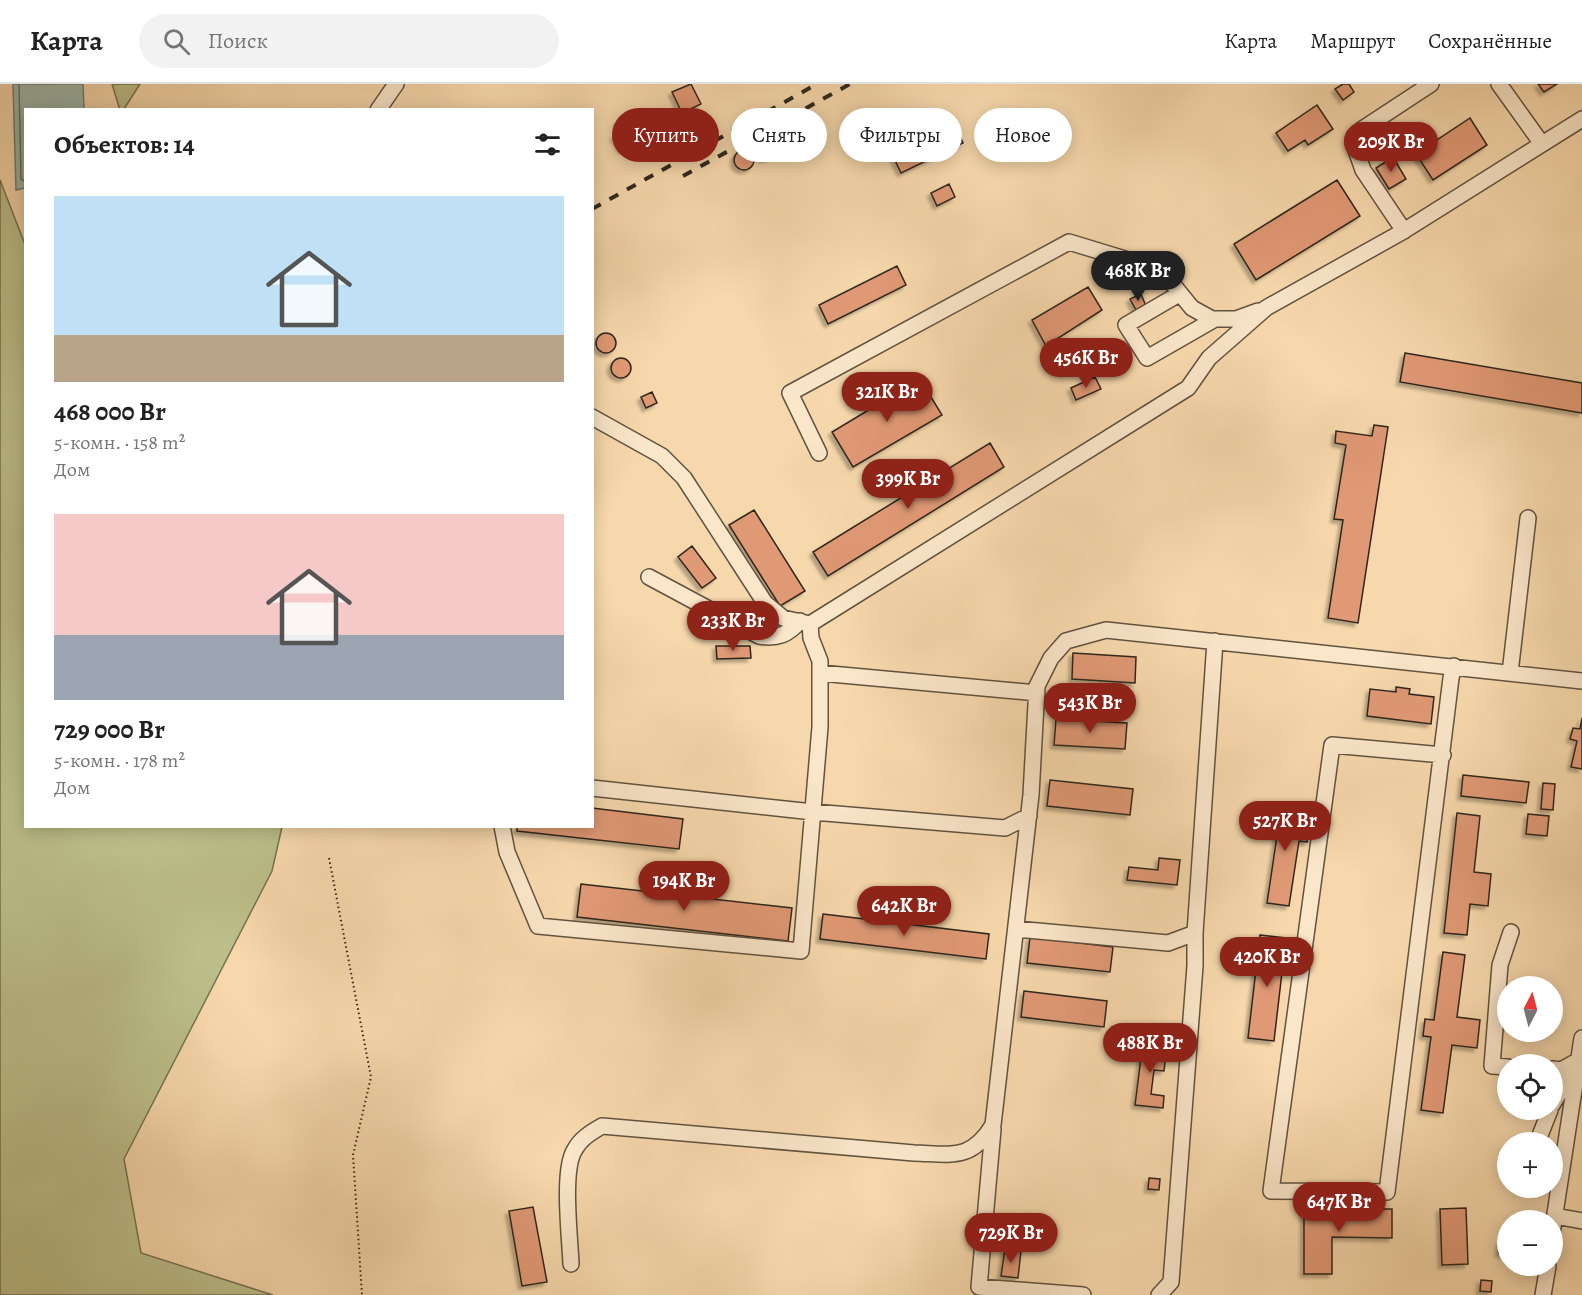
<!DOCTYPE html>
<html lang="ru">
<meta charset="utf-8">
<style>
:root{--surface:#fff;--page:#f2f2f2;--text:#222;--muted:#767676;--line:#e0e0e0;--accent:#8f2418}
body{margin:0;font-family:Alegreya,serif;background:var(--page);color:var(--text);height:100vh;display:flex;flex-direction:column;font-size:22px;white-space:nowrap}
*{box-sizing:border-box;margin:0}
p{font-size:20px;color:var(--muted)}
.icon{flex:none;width:33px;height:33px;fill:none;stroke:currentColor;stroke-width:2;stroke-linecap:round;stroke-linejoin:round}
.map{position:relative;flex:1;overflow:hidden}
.drawer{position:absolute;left:24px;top:24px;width:570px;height:720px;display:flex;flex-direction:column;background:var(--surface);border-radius:0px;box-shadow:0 3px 15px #0003}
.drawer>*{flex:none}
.guide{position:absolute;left:612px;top:24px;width:570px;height:54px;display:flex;gap:12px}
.needle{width:39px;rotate:6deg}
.tools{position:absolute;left:1497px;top:892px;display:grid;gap:12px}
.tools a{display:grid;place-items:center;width:66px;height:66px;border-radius:50%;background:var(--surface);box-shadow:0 3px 15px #0003;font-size:30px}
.price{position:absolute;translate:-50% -51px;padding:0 14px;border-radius:21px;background:var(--accent);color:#fff;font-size:20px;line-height:39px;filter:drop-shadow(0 2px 3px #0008)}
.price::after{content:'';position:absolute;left:50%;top:36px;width:18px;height:14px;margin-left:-9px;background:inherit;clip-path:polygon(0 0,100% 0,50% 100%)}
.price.current{background:#222;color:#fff}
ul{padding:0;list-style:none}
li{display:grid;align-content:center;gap:12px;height:318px;padding:0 30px}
li span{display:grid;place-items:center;height:186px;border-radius:0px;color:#555}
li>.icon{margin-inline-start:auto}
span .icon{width:108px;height:108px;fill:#fffc;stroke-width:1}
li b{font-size:26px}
h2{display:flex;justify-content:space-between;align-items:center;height:72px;padding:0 30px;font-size:26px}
.pill{padding:0 21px;border-radius:27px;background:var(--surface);box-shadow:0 3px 15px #0003;font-size:21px;line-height:54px}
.pill.current{background:var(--accent);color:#fff}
header{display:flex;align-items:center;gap:36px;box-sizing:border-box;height:84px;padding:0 30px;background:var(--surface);border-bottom:2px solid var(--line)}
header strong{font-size:28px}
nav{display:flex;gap:33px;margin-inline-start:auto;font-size:21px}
.search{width:420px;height:54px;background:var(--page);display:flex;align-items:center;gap:15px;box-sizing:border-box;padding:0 21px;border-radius:33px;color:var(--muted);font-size:22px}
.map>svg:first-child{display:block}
</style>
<header>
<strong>Карта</strong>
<div class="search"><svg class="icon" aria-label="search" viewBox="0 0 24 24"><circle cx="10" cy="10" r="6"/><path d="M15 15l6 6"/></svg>Поиск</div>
<nav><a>Карта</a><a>Маршрут</a><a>Сохранённые</a></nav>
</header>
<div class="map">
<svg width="1582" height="1211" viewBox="0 0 1582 1211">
<defs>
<filter id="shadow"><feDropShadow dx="-3.5" dy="3.5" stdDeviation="1.5" flood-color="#0004"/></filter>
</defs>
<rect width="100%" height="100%" fill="#f7d8ac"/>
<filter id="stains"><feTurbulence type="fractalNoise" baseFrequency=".00333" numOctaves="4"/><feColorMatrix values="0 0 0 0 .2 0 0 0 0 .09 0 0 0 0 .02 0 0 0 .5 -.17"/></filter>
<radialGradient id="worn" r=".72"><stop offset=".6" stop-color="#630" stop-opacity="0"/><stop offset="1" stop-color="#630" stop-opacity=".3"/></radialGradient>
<path fill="#bcbf8a" stroke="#767254" stroke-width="1.5" d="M112 0H140L124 25 120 26Z
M0 96 26 163V742L282 743 272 787 124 1075 141 1169 273 1211H0Z"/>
<path fill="#9db9ac" stroke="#717e73" stroke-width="1.5" d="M13 0H83L84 25 26 26 25 104 16 106Z"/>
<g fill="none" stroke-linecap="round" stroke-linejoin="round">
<path stroke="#667064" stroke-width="1.5" d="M19 0 21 95 26 98"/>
</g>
<path fill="#e09975" stroke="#2f261d" stroke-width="1.5" filter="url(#shadow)" d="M691 0 701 20 682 29 672 8Z
M1343 0H1349L1354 8 1343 16 1335 5Z
M1538 0H1557L1544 8Z
M1317 21 1333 45 1308 61 1305 56 1288 67 1276 49Z
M926 30 932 44 941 39 947 51 957 46 963 59 901 89 883 51Z
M629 33 641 55 622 66 614 52 622 48 617 39Z
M1470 34 1487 61 1433 96 1416 70Z
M780 55a10 10 0 1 1 20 0a10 10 0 1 1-20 0Z
M755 65a10 10 0 1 1 20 0a10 10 0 1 1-20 0Z
M734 76a10 10 0 1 1 20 0a10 10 0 1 1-20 0Z
M1393 73 1406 95 1389 105 1376 84Z
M1337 96 1360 132 1256 196 1234 160Z
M949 100 955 113 937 122 931 109Z
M897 182 906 201 828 240 819 221Z
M1088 203 1102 226 1046 262 1032 236Z
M1141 210 1146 222 1136 226 1130 215Z
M596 259a10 10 0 1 1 20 0a10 10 0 1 1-20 0Z
M1405 269 1582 299V329L1400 298Z
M611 284a10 10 0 1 1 20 0a10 10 0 1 1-20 0Z
M1095 293 1101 305 1076 316 1071 304Z
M920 295 942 331 853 383 832 348Z
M652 308 657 319 646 324 641 313Z
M1374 341 1388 343 1358 539 1328 534 1343 436 1334 435 1346 361 1335 359 1336 347 1372 352Z
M990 359 1004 383 828 492 813 468Z
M754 426 805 507 780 522 729 441Z
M692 462 716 494 702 504 678 473Z
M716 562H750L751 574 717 575Z
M1073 569 1136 573 1135 599 1072 595Z
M1396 603 1410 605 1409 610 1434 613 1431 640 1367 632 1370 605 1396 608Z
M1582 634V685L1571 683 1577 657 1570 655 1573 644 1580 645Z
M1056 635 1127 639 1125 665 1054 661Z
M1463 691 1529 698 1526 719 1461 712Z
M1050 696 1133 705 1130 731 1047 722Z
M1543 699 1555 700 1553 726 1541 725Z
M1281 722 1304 725 1301 744 1309 745 1307 758 1299 757 1289 822 1267 819 1277 752 1261 750 1263 735 1279 737Z
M592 724 683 735 679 765 517 747V742H592Z
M1457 729 1480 732 1474 788 1491 790 1488 822 1470 820 1467 851 1444 849Z
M1528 730 1549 732 1547 752 1526 750Z
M1159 774 1180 776 1177 801 1127 796 1129 783 1158 786Z
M581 800 792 824 788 857 577 833Z
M823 830 989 850 986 875 820 855Z
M1260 851 1286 854 1274 957 1248 954Z
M1030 853 1113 863 1110 888 1027 879Z
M1443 868 1465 871 1457 933 1480 936 1477 964 1452 961 1443 1029 1421 1026 1431 953 1423 952 1425 935 1434 936Z
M1024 907 1107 917 1104 943 1021 933Z
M1143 958 1167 960 1164 987 1154 986 1151 1010 1164 1012 1163 1024 1135 1021Z
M1149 1094 1160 1095 1159 1106 1148 1105Z
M533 1123 547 1198 522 1202 509 1127Z
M1466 1124 1468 1180 1442 1181 1440 1125Z
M1304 1125H1392V1154L1332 1153V1190H1304Z
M1500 1158 1508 1159V1170L1499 1169Z
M1005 1165 1021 1167 1018 1194 1001 1192Z
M1481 1196 1492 1197 1491 1208 1480 1207Z"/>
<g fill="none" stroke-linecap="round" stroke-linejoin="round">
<defs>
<path id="minor" d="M1499 0 1542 60
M378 26 396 0
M1404 147 1363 86 1356 66 1361 46 1431 0
M1179 210 1126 241 1147 274 1215 235
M592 333 662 372 684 394 765 519 783 534 810 540
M819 369 790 309 1069 158 1161 186 1192 224 1212 235H1236L1258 227
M649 493 759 552C777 555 788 551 800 537
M820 589 1037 609
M1510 589 1528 434
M1443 671 1332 661 1271 1107 1387 1108 1451 594 1454 582
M592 704 813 728 1005 744 1029 732
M502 742 507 768 538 842 801 867 820 643V577L811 554 810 540 1188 304 1209 274 1266 224 1402 148 1582 35
M1016 845 1168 859 1195 849 1215 557
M1508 983 1492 982 1500 881 1511 848
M1552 985 1561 986 1579 976
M1552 1021 1576 981
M993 1045 979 1203 1083 1211
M1537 1059 1550 1026
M1555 1132 1582 1137
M1552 1149 1582 954
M571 1180C570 1154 562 1088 574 1067 580 1055 590 1049 602 1042L914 1069C952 1070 971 1077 993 1041L1031 711 1037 602 1051 574 1066 557 1106 546 1582 597
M1159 1211 1171 1198 1195 882V849
M1543 1211 1548 1182"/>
</defs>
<use href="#minor" stroke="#615241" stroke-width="18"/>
<path stroke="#2f261d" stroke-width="2" stroke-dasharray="1.5 3" stroke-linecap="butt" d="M329 774 371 993 353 1071 362 1211"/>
<use href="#minor" stroke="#fae6c9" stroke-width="15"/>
<path stroke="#2f261d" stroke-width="4" stroke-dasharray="10 10" stroke-linecap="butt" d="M683 92 850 0
M592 125 817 0"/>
</g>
<rect width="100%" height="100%" filter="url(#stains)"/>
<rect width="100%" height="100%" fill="url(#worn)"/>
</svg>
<div class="tools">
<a><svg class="needle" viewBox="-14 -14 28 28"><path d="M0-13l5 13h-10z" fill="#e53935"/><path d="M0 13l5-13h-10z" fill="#767676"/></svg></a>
<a><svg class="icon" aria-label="locate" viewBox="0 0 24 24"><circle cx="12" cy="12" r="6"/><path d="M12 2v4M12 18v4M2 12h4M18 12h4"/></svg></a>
<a>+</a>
<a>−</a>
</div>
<b class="price" style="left:1391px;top:89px">209K Br</b>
<b class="price current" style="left:1138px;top:218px">468K Br</b>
<b class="price" style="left:1086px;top:305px">456K Br</b>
<b class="price" style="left:887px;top:339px">321K Br</b>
<b class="price" style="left:908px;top:426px">399K Br</b>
<b class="price" style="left:733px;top:568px">233K Br</b>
<b class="price" style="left:1090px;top:650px">543K Br</b>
<b class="price" style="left:1285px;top:768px">527K Br</b>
<b class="price" style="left:684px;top:828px">194K Br</b>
<b class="price" style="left:904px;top:853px">642K Br</b>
<b class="price" style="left:1267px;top:904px">420K Br</b>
<b class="price" style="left:1150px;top:990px">488K Br</b>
<b class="price" style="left:1339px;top:1149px">647K Br</b>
<b class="price" style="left:1011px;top:1180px">729K Br</b>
<div class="guide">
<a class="pill current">Купить</a>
<a class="pill">Снять</a>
<a class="pill">Фильтры</a>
<a class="pill">Новое</a>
</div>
<section class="drawer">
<h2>Объектов: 14<svg class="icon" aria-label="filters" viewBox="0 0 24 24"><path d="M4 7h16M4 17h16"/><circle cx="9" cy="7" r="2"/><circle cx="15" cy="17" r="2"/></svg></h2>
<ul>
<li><span style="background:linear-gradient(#bfe0f5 75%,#b9a48a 0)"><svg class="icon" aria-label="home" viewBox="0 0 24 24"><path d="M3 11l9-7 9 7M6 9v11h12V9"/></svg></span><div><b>468 000 Br</b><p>5-комн. · 158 m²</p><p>Дом</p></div></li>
<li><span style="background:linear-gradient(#f6c9c9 65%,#9aa5b1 0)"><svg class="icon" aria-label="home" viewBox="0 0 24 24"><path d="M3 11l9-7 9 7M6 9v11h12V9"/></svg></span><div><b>729 000 Br</b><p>5-комн. · 178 m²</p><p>Дом</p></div></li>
</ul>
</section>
</div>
